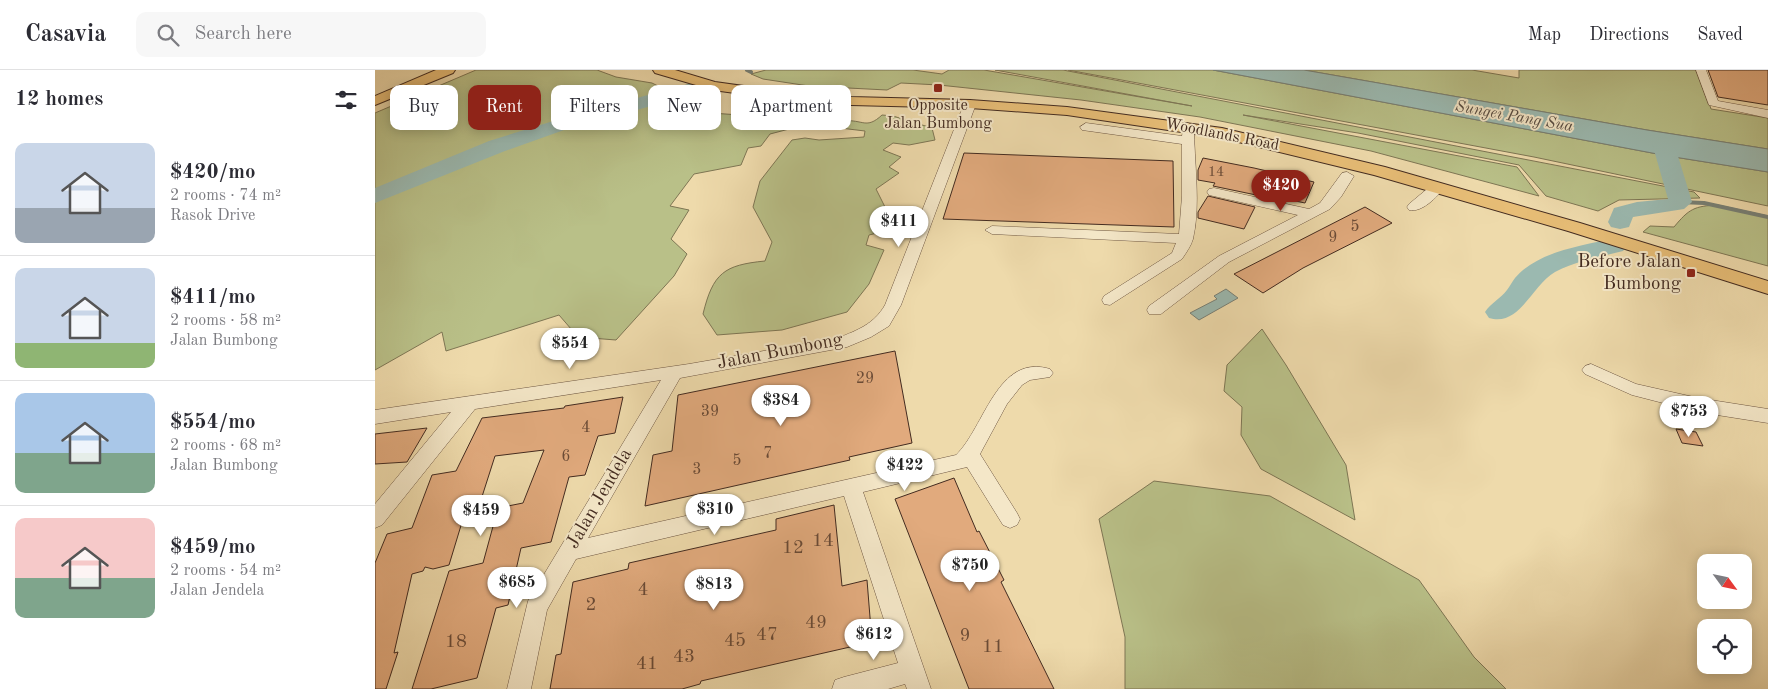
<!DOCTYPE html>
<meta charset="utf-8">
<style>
:root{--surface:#fff;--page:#f7f7f7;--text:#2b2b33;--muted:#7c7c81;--line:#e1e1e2;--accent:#8f2418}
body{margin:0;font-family:"Old Standard TT",serif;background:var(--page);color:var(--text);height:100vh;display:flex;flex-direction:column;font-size:19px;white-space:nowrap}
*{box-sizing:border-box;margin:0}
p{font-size:16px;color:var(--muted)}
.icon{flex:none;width:28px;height:28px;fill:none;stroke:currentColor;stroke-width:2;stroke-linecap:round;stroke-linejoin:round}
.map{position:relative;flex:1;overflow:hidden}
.details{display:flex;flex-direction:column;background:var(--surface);width:375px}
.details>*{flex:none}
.top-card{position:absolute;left:15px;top:15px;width:475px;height:45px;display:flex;gap:10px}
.needle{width:32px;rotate:123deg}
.controls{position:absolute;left:1322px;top:484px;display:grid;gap:10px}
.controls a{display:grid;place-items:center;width:55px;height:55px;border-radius:10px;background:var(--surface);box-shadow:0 2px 12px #0003;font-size:25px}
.price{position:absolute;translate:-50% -42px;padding:0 11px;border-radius:18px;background:#fff;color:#222;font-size:16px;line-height:32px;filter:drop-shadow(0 1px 2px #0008)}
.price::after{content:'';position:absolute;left:50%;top:30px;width:15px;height:11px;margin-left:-8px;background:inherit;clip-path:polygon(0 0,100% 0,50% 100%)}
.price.selected{background:var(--accent);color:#fff}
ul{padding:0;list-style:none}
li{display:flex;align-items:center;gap:15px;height:125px;padding:0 15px}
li+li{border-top:1px solid var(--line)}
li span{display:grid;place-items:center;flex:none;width:140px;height:100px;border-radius:10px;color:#555}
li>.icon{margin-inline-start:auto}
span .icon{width:60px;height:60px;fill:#fffc;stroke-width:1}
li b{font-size:21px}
h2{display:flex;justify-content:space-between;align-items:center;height:60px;padding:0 15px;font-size:21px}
.tag{padding:0 18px;border-radius:10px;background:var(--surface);box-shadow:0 2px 12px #0003;font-size:18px;line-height:45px}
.tag.selected{background:var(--accent);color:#fff}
header{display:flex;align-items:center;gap:30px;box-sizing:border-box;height:70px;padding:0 25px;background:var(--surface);border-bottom:1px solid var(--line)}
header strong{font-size:24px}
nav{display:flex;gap:28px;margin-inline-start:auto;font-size:18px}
.search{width:350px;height:45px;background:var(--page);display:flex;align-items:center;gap:12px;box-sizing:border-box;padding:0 18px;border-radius:10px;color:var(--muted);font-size:19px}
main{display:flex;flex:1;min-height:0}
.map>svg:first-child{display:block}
</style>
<header>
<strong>Casavia</strong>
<div class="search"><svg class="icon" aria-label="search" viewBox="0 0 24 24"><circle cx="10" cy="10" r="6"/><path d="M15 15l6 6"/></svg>Search here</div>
<nav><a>Map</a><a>Directions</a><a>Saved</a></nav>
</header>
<main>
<section class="details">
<h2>12 homes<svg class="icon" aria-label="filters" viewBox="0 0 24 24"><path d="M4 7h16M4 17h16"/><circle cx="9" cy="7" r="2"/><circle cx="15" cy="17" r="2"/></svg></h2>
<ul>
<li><span style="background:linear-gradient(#c9d6e8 65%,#9aa5b1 0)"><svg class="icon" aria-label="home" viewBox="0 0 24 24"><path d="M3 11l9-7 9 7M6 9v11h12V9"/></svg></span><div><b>$420/mo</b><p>2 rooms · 74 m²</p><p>Rasok Drive</p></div></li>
<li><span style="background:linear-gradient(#c9d6e8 75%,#8fb573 0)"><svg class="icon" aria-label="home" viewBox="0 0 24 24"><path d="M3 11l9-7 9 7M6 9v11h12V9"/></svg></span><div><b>$411/mo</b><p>2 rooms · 58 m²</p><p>Jalan Bumbong</p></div></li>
<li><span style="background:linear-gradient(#a9c7e8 60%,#7fa58c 0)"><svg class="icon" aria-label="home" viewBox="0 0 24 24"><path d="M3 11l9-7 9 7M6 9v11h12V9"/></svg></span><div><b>$554/mo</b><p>2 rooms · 68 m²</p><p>Jalan Bumbong</p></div></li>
<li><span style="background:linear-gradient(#f6c9c9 60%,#7fa58c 0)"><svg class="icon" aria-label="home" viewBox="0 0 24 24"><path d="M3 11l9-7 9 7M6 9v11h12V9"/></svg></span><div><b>$459/mo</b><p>2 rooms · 54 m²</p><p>Jalan Jendela</p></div></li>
</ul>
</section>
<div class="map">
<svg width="1393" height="619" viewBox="0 0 1393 619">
<rect width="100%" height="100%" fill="#eedaab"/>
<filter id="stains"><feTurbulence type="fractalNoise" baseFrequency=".004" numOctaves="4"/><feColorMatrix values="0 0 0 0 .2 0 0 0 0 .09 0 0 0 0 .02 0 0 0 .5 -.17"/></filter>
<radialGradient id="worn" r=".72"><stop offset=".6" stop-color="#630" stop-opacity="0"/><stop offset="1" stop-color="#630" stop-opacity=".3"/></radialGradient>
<path fill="#b9c088" stroke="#7e7654" d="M101 0H222L241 7 277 13 295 22 297 29 304 34 336 43 365 45 379 39 453 41 418 58 395 64 386 76 373 78 366 95 319 104 295 136 314 140 296 169 312 184 299 206 241 270 203 267 184 245 71 281 67 262 0 300V43Z
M391 0H538L567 4 574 0H609L817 36 620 0H688L1319 122 1325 128 1244 130 1223 141 1171 126 1144 95 983 63 868 45 1142 97 1164 126 996 81 825 47 706 30 564 15 526 13 512 20 434 16 388 9 376 4Z
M693 0H838L1293 86 1393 102V136L1159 87Z
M929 0H1097L1144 8V0H1323L1336 39 1393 48V79L1272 60Z
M507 45 518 46 557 58 560 70 534 75 518 73 508 80 526 87 514 97 524 103 501 119 517 151 510 161 494 165 491 175 509 180 494 214 472 242 407 260 342 265 328 244C338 203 349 195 390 191L397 172 378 137 385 111 417 70 430 68 444 70 489 67 490 61 465 58 469 51C488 49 491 60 507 45Z
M1343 135 1393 146V196L1268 162 1275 156 1299 157C1314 139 1319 136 1343 135Z
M887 259 911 295 971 395 980 450 886 399 866 365 867 337 849 321 852 295Z
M779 411 895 426 1044 510 1099 587 1131 619H750V567L724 449Z"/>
<path fill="#9bb9b0" stroke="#788076" d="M838 0H929L1272 60 1393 79V102L1293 86Z
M851 219 863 228 824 250 815 243 842 229 839 226Z"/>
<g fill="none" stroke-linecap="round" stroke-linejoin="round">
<path stroke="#788076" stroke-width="4" d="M372 0 376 2
M1305 132 1329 133 1393 147"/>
<path fill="#9bb9b0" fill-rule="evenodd" d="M320 12 327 14 330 18 327 22 189 60 130 81 0 133V118L114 71 175 52Z
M1288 67 1295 69 1299 73 1317 132 1309 139 1258 147 1254 157 1245 159 1236 157 1233 152 1239 138 1262 132 1293 129 1277 73 1281 69Z
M1239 168 1248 171 1252 176 1248 181C1225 187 1201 191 1180 202 1156 216 1145 257 1114 248L1110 242C1116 233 1125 229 1132 220 1135 216 1137 212 1140 208 1163 181 1207 176 1239 168Z"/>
</g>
<path fill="#e1aa7d" stroke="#432b20" d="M1333 0H1393V35L1343 27Z
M589 83 798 91 799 157 568 149Z
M828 88 879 98 939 112 930 133 887 124 886 126 838 116 840 113 823 110V100Z
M833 126 880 137 869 159 823 148V142Z
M990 137 1017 153 928 198 888 223 859 204Z
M520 281 537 373 474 387 475 390 270 436 278 385 297 381 303 325Z
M248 327 240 363 223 366 210 405 194 407 176 472 146 478 133 535 121 538 102 608 56 619H37L74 501 108 493 123 438 148 433 169 380 120 386 104 436 91 439 74 495 58 499 50 497 48 501 37 504 19 583 23 582 11 619H0V493L12 464 37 458 57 405 81 401 107 348 189 338 190 336Z
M52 358 32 392 0 394V364Z
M1301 359 1321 362 1328 376 1307 373Z
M579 408 602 462 604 461 629 510 626 512 679 619H594L520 429Z
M459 435 467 516 492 510 497 572 326 611 325 614 307 619H175L181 585 186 584 198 512 253 499 254 493 401 460V449Z"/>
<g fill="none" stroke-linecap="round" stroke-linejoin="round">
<defs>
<path id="minor" d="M1321 0H1331L1343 31 1393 40V48L1334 35Z
M595 31 601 34 526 235 514 256 496 267 472 277 305 308 213 468 581 385C610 357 622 283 675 299L678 303 675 307 655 310 647 315 632 334 605 384 642 443 645 449 642 455 635 458 628 455 592 397 488 422 556 619H532L530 614 513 619H457L460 610 469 607 523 593 469 426 201 489 172 540 156 619H132L153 531 286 310 100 339 7 455 0 458V434L76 342 0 354V340L314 294 463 268C483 260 499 254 510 235L589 34Z
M711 53 807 66 809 54 813 53 819 57C819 90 826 136 818 169 816 176 811 183 807 189L735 235 729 234 727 230 729 226 797 183 801 173 617 164 610 160 617 156 804 164 807 126V74L707 60 705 57Z
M972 102 979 106 966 127 955 139 854 192 786 244H774L772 240 774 236 844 186 923 145 834 125 832 122 834 119 839 118 934 139 945 133 967 103Z
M1063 113 1070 117C1062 127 1047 143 1034 140L1032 137 1034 134 1058 114Z
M1216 294 1261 314 1323 328 1393 339V353L1323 342 1257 325 1210 304 1207 300 1210 296Z"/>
<path id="major" d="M61 0H80L78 3 0 35V26Z
M278 0H300L340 12 397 20 476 27 595 30 692 37 847 58 1010 97 1205 153 1393 211V224L1193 161 999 105 847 68 692 45 595 38 476 35 397 28 338 20 280 3Z"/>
</defs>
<use href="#minor" stroke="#6e5743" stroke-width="1"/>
<use href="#major" stroke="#432b20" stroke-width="2"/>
<use href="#minor" fill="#f4e7c8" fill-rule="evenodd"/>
<use href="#major" fill="#e7bd76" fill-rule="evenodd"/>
</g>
<g fill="#8f2418" stroke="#f4e7c8" stroke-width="2">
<rect x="558" y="13" width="10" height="10" rx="2.5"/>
<rect x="1311" y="198" width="10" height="10" rx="2.5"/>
</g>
<g text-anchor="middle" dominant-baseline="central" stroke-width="4" stroke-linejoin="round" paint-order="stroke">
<g font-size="14" fill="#6a4b37">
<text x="841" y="102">14</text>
</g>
<g font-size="16" fill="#432b20" stroke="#f4e7c8">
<text x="563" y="36">Opposite<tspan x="563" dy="18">Jalan Bumbong</tspan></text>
</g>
<g font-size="16" font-style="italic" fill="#594e44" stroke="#f4e7c8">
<text transform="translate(1139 47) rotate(10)">Sungei Pang Sua</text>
</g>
<g font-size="16" fill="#432b20" stroke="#f4e7c8">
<text transform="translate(847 65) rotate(11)">Woodlands Road</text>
</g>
<g font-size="16" fill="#6a4b37">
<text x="980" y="157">5</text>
<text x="958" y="168">9</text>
<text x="490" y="309">29</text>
<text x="335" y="342">39</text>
<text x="211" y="358">4</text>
<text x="393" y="384">7</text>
<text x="191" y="387">6</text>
<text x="362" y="391">5</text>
<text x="322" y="400">3</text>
</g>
<g font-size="19" fill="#432b20" stroke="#f4e7c8" text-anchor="end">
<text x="1306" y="192">Before Jalan<tspan x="1306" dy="22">Bumbong</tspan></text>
</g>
<g font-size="19" fill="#432b20" stroke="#f4e7c8">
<text transform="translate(405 282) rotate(-11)">Jalan Bumbong</text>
<text transform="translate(225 429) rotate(-60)">Jalan Jendela</text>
</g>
<g font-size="19" fill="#6a4b37">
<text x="448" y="471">14</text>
<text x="418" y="478">12</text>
<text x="268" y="520">4</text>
<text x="216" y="535">2</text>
<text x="441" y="553">49</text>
<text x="392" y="565">47</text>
<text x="590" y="566">9</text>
<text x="360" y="571">45</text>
<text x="81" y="572">18</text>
<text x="618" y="577">11</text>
<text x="309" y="587">43</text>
<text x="272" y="594">41</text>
</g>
</g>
<rect width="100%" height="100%" filter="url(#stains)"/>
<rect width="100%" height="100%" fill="url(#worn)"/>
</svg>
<div class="controls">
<a><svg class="needle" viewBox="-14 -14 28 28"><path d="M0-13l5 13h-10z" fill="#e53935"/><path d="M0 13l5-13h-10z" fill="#7c7c81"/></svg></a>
<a><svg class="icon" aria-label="locate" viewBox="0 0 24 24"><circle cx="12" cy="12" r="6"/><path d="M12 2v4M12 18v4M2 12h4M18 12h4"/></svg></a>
</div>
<b class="price selected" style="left:906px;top:142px">$420</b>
<b class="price" style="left:524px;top:178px">$411</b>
<b class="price" style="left:195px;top:300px">$554</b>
<b class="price" style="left:406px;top:357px">$384</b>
<b class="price" style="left:1314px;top:368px">$753</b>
<b class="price" style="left:530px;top:422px">$422</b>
<b class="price" style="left:340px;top:466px">$310</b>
<b class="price" style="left:106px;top:467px">$459</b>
<b class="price" style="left:595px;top:522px">$750</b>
<b class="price" style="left:142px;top:539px">$685</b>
<b class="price" style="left:339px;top:541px">$813</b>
<b class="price" style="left:499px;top:591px">$612</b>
<div class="top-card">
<a class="tag">Buy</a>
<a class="tag selected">Rent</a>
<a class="tag">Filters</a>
<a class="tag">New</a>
<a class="tag">Apartment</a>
</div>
</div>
</main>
